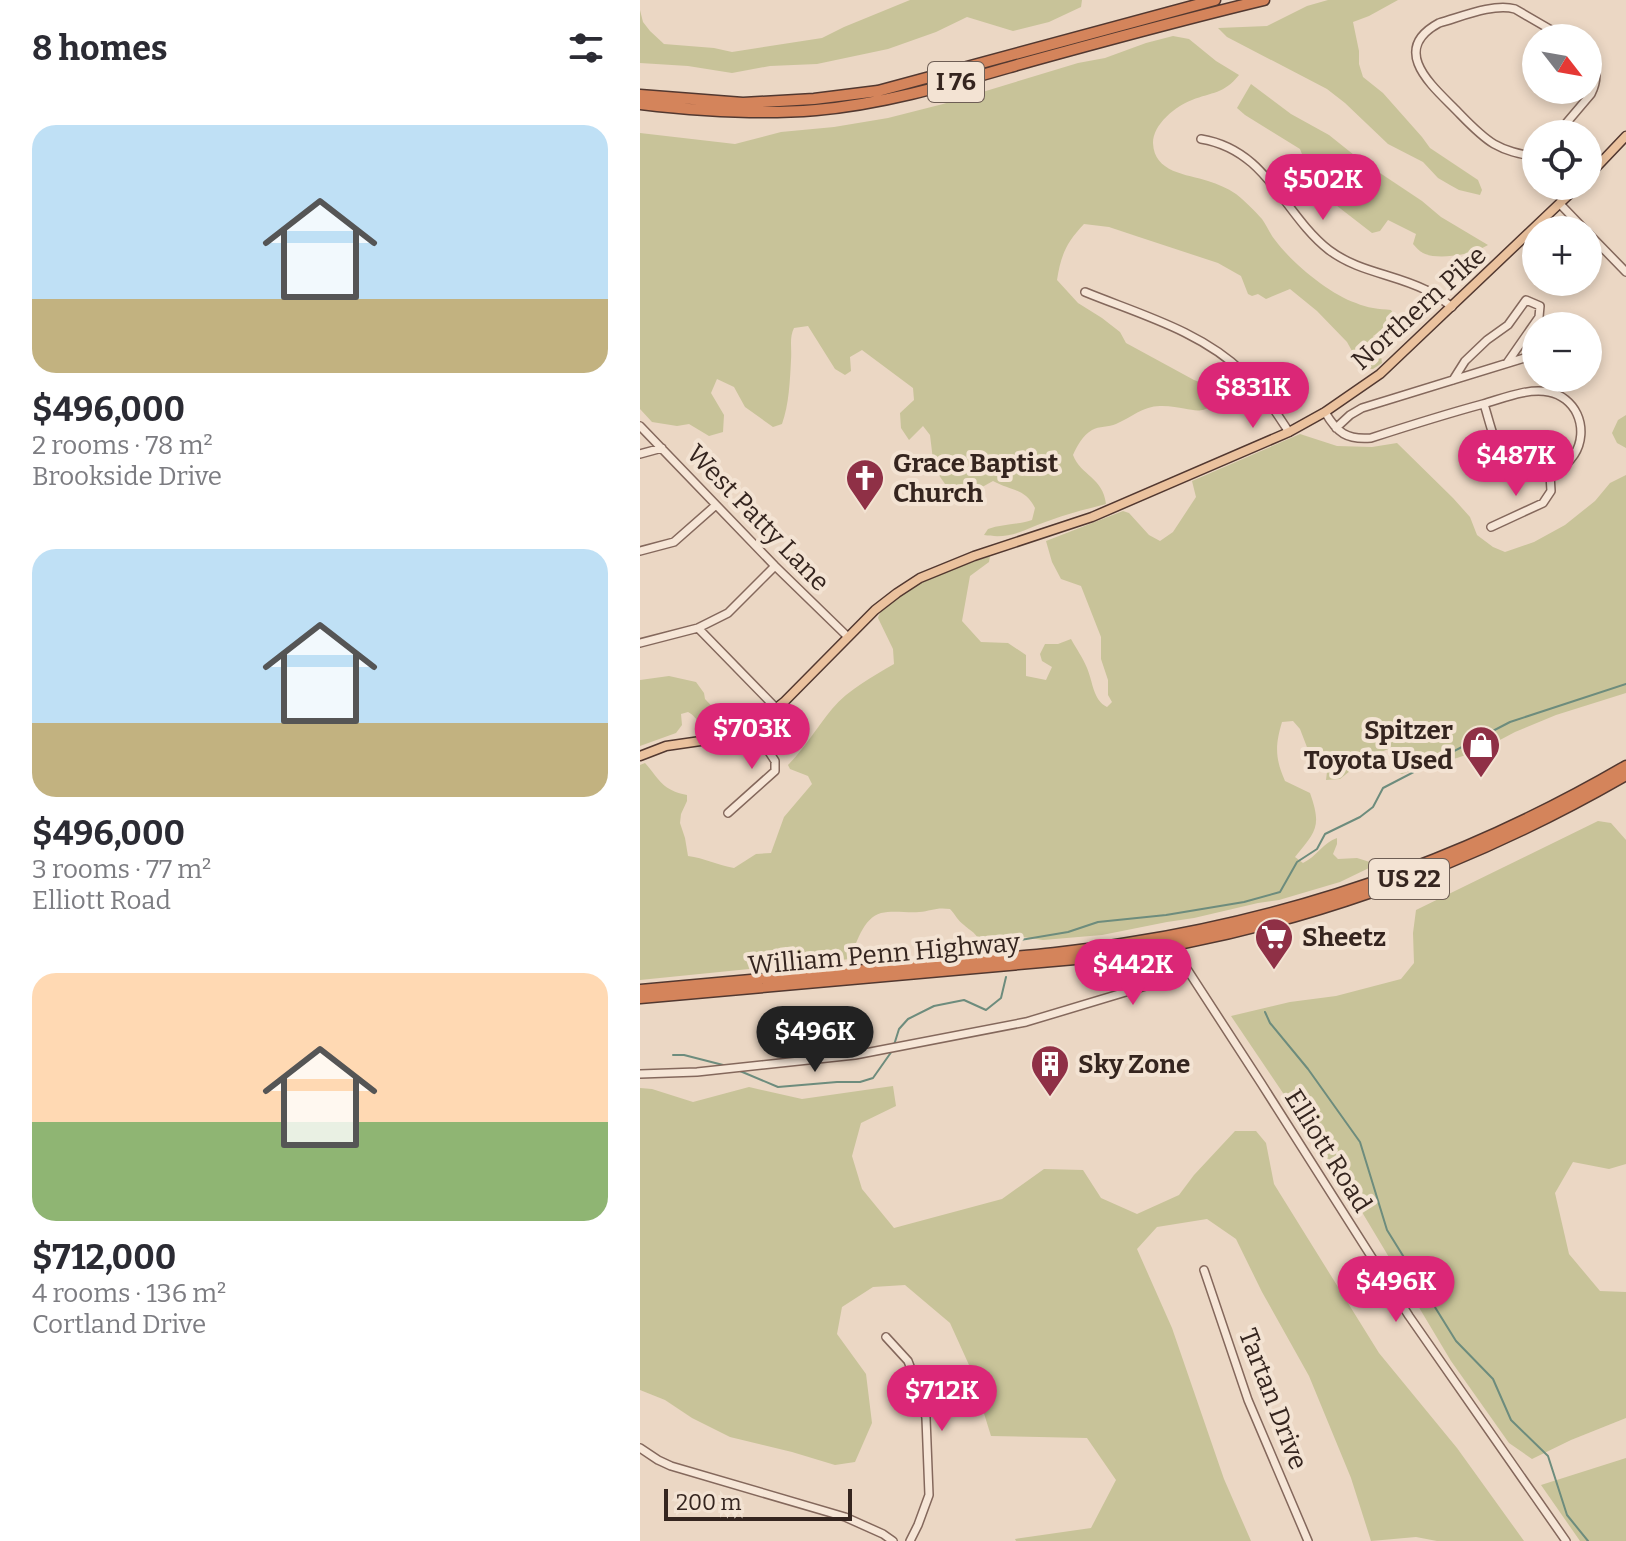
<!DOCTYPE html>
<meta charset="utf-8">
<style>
:root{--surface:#fff;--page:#f7f7f7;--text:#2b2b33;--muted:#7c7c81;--accent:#db2777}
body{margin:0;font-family:Bitter,serif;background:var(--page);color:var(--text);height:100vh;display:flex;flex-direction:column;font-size:30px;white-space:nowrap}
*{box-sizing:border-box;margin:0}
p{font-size:26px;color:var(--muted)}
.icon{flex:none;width:44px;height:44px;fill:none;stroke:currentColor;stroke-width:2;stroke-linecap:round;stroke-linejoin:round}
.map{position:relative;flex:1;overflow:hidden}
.details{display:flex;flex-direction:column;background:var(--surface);width:640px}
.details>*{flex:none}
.needle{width:52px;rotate:121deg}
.controls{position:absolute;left:882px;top:24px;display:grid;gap:16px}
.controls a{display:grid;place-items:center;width:80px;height:80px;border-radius:50%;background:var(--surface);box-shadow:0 4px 12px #0003;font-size:40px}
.scale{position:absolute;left:24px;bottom:20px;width:188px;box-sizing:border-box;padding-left:8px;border:4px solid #35251f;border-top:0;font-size:22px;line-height:28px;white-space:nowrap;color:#35251f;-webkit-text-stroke:6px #f3e3d3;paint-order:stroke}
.price{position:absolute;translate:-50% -68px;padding:0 18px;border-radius:28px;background:var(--accent);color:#fff;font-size:26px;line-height:52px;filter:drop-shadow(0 2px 4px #0008)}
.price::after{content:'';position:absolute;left:50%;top:48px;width:24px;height:18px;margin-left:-12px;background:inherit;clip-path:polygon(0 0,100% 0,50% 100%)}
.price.active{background:#222;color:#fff}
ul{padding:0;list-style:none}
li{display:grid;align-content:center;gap:16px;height:424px;padding:0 32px}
li span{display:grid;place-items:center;height:248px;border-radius:24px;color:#555}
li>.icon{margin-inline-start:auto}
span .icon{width:144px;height:144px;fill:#fffc;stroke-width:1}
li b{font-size:34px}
h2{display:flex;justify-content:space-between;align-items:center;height:96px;padding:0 32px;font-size:34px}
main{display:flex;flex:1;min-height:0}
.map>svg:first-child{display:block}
</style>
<main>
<section class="details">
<h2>8 homes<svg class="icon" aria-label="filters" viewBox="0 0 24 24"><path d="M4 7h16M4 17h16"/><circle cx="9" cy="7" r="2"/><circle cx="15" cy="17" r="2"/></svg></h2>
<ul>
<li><span style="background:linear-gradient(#bfe0f5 70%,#c2b280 0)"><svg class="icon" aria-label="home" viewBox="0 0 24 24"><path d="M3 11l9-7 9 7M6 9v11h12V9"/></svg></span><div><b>$496,000</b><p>2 rooms · 78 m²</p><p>Brookside Drive</p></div></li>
<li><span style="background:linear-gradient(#bfe0f5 70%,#c2b280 0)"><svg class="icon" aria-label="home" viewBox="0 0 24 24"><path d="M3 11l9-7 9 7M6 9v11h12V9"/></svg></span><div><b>$496,000</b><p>3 rooms · 77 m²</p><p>Elliott Road</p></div></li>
<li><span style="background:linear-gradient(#ffd9b3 60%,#8fb573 0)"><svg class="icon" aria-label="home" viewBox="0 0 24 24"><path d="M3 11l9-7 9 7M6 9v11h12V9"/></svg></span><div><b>$712,000</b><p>4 rooms · 136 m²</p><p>Cortland Drive</p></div></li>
</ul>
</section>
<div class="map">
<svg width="986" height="1541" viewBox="0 0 986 1541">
<rect width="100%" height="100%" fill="#ebd7c4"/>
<path fill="#c8c399" d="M270 0H442L441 7 409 22 373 31 327 17 296 32 248 49 177 64 130 66 92 73 48 66 0 63V10L3 22 10 31 24 44 74 48 92 52 182 38 204 27Z
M688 0H758L729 16 713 22 719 51V64L723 77 743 93 782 137 790 148 838 180 842 190 840 195 819 190 810 185 798 178 783 162 748 144 705 103 687 89 587 37 578 28 627 26 667 6Z
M533 36 549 39 576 61 599 75C584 94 572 92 552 100 536 106 513 124 513 143 514 173 547 174 568 181 578 184 587 188 596 194 605 201 615 211 622 219 627 226 630 234 635 240 651 262 689 294 716 303 727 308 739 309 751 310L756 319 750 326 733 336 740 348 742 363 733 369H722L707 342 677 311 650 289 626 299 618 294 612 296 608 294 601 276 578 263 499 237 469 227 444 224C426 243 421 255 417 280L438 303 462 318 480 332 486 343 554 380 574 387 587 383 590 391C557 422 560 407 522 406 504 405 492 417 476 424 469 427 459 426 452 430 443 435 437 446 433 455 441 476 463 477 466 504 448 509 429 513 411 520 386 528 373 540 344 535L348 529C362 524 377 525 392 520L395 508C385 488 371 491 353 481L335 491 305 484 294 468 290 435 283 426 269 440 261 428 260 413 274 400 273 388 222 350 210 357 211 371 205 375 195 369 168 326 154 328C149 338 152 348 151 360 150 380 149 405 142 424L133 427 105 407 94 387 77 379 71 393 84 415 83 432 69 436 49 424 37 426 12 422 0 409V133L95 144 141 132 194 127 248 118 303 104 438 63 465 58 506 43Z
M611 84 651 114 689 135 719 159 782 201 801 217 848 245C834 254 798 261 783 253 779 251 776 247 773 244L776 234 748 220 740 231 732 233 692 202 674 185 660 149 605 115 597 108Z
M986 415V448L977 443 972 433 978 420Z
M660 434 697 446 732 447 757 443 813 498 830 517 837 535 853 547 865 552 894 542 925 525 955 501 970 483 986 475V693L916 715 875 732 843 749 817 758 782 766 762 774 752 770 761 759 763 749 751 748 726 758 700 779 686 780 687 772 670 755 660 729 653 721 642 722C635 746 635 758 645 781L670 793C682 827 676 831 655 857L663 863C676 857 684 842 697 838V844L693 854 698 859 717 858 733 863 729 868 700 882 639 900 618 903 554 918 527 922 462 935 403 940 369 935 356 937 340 947C339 934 333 933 324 925 318 921 315 914 310 909 296 907 291 911 279 912 267 913 253 910 241 913 223 918 216 944 210 959L0 980V765L5 763C20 780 22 790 47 795V801L41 814 40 823 45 838 48 856C64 858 78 865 94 868L116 854 131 853 144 817 172 784 168 776 150 769 148 765C165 748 177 727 192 709 209 689 232 677 254 664L253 649 238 618C247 591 323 565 350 556L349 562 330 576 322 621 341 642 368 643 386 655V676L406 680 412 667 402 661 400 654 405 644H418L431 639C436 648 443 658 447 668 453 682 453 700 467 707L472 702 468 695V680L461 659V637L441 586 421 579 412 562 406 541 483 511 489 513 509 535 520 541 533 532 556 497 552 481Z
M29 676 56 682 64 693 65 699 86 721C79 723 68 728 62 724 56 720 54 715 48 712L41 714 42 725 36 733 0 746V680Z
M958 821 971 823 986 840V1164L969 1169 933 1162 915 1193 929 1254 960 1291 986 1292V1418L931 1440 892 1459 869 1443 811 1361 713 1197 591 1016 650 1002 696 996 761 979 774 963 773 933 776 910Z
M253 1086 256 1106 221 1123 212 1156 222 1189 254 1228 362 1199 404 1169 443 1170 461 1198 497 1214 539 1195 554 1175 595 1131H616L626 1143 634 1184 739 1353 817 1448 884 1541H797L776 1537 731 1541 711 1478 669 1376 622 1292 596 1239 567 1219 517 1227 497 1249 532 1328 584 1479 611 1541H376L375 1539 451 1528 476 1480 447 1438 351 1436 329 1365 310 1323 265 1285 233 1287 202 1307 197 1334 226 1374 232 1423 215 1462 195 1465 152 1452 90 1437 52 1418 25 1400 0 1390V1088L12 1089 53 1102 109 1087 162 1099Z
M986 1458V1541H940L901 1485Z"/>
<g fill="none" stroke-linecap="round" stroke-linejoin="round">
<path stroke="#6d8c7d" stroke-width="2" d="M373 943 375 941 428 932 458 922 526 915 604 902 640 892 657 862 677 849 685 834 720 817 733 807 743 788 870 722 986 684
M625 1012 630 1023 668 1069 720 1142 747 1230 816 1341 853 1379 871 1420 908 1456 927 1515 948 1541
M254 1045 259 1029 268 1019 294 1006 324 1000 346 1010 361 998 366 977
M33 1055H44L87 1066
M100 1071 138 1087 197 1082H220L233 1078 252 1051"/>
<defs>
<path id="minor" d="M917 134 951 94C958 80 958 67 948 54
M561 139C628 150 643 214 689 250 718 272 754 274 786 290 796 294 804 301 812 307
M896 157C881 154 868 152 854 144 839 135 826 120 813 107 789 83 751 49 799 23 821 17 853 3 875 9L925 38
M920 204 945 230
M948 233 986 272
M445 292C499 314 561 331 604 373 622 390 635 411 649 432
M813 380 825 361 847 340 868 325 886 300 900 306 899 317 867 363
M685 412C697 433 707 440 731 438 768 426 806 414 843 404 864 398 887 388 909 392 921 394 932 403 937 414 943 427 942 443 934 455 927 465 917 474 904 475 860 480 854 436 844 404
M0 426 135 566 208 637
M696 428 710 415 722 408 894 355
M0 454 22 448
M851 527 903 503 911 491 910 474
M0 551 34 542 76 505
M58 628 137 709
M0 643 58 628 88 613 135 566
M88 813 135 771V761L112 726
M537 940 540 955 545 966 621 1083 769 1316 926 1541
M0 1074 57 1072 215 1055 386 1022 549 973
M564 1270 608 1400 668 1541
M246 1337 268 1361 282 1398 286 1418 289 1495 278 1525 270 1541
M0 1448 18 1460 31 1466 205 1517 243 1534 253 1541"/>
<path id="major" d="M948 176 986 136
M0 756 26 746 88 737 120 721 144 702 235 610 257 593 280 578 334 556 452 517 649 432 685 412 740 374 938 186"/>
<path id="highway" d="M0 95 103 103 174 99 238 91 575 0
M0 104C59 111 117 115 176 110 245 104 311 84 377 65 460 42 541 20 624 0
M0 990C98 981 197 972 295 964 359 958 424 954 488 943 666 915 830 857 986 766
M0 998 458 957C644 933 823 869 986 775"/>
</defs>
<use href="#minor" stroke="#84685c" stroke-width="10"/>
<use href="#major" stroke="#523830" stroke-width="11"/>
<use href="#highway" stroke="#523830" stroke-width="13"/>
<use href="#minor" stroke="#f6e6d7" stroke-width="7"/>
<use href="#major" stroke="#ebc29e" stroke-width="8"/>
<use href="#highway" stroke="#d4845b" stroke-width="10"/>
</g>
<defs>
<symbol id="church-pin" viewBox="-11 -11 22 30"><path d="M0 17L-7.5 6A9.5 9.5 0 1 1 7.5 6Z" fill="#8f3046" stroke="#f3e3d3"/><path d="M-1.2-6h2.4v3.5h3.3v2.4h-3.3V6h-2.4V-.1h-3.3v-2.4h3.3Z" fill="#fff"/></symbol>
<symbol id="shop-pin" viewBox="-11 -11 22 30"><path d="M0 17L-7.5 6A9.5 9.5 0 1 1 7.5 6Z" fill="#8f3046" stroke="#f3e3d3"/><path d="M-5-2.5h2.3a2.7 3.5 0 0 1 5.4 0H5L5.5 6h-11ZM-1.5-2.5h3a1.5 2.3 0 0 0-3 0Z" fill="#fff"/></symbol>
<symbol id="supermarket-pin" viewBox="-11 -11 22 30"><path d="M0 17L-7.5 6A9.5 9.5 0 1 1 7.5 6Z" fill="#8f3046" stroke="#f3e3d3"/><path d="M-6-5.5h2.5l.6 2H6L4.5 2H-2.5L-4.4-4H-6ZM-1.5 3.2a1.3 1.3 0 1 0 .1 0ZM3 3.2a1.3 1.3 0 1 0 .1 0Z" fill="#fff"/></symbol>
<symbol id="building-pin" viewBox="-11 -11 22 30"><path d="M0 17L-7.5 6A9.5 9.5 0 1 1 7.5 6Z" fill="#8f3046" stroke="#f3e3d3"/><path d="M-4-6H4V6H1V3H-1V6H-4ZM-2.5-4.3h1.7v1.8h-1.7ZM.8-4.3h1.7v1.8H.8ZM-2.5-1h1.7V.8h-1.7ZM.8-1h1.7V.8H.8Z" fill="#fff"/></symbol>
</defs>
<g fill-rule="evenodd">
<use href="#church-pin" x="203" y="456" width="44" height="60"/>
<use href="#shop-pin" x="819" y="723" width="44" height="60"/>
<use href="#supermarket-pin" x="612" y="915" width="44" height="60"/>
<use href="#building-pin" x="388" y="1042" width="44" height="60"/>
</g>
<g text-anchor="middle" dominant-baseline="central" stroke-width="8" stroke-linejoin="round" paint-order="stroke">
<g fill="#f3e3d3" stroke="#6e5e55" stroke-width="2">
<rect x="288" y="62" width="56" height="40" rx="6"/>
<rect x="729" y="859" width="80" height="40" rx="6"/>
</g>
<g font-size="24" font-weight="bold" fill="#35251f">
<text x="316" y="82">I 76</text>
<text x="769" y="879">US 22</text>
</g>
<g font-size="26" fill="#35251f" stroke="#f3e3d3">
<text transform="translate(779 308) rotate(-42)">Northern Pike</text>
<text transform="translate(118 518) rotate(46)">West Patty Lane</text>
<text transform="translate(244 954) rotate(-5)">William Penn Highway</text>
<text transform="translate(688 1151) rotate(58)">Elliott Road</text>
<text transform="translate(633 1399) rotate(69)">Tartan Drive</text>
</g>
<g font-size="26" font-weight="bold" fill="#35251f" stroke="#f3e3d3" text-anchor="start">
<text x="253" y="463">Grace Baptist<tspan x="253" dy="30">Church</tspan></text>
<text x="813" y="730" text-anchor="end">Spitzer<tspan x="813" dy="30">Toyota Used</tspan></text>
<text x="662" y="937">Sheetz</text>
<text x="438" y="1064">Sky Zone</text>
</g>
</g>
</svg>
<div class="controls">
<a><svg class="needle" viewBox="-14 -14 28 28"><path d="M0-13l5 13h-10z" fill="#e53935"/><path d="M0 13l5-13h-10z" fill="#7c7c81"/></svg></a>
<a><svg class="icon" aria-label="locate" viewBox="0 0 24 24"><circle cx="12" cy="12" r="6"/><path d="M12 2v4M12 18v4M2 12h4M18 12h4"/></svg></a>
<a>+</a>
<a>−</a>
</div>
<div class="scale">200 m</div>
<b class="price" style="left:683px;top:222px">$502K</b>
<b class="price" style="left:613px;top:430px">$831K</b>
<b class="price" style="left:876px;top:498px">$487K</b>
<b class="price" style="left:112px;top:771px">$703K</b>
<b class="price" style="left:493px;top:1007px">$442K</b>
<b class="price active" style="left:175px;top:1074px">$496K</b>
<b class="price" style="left:756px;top:1324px">$496K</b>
<b class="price" style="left:302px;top:1433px">$712K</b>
</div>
</main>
